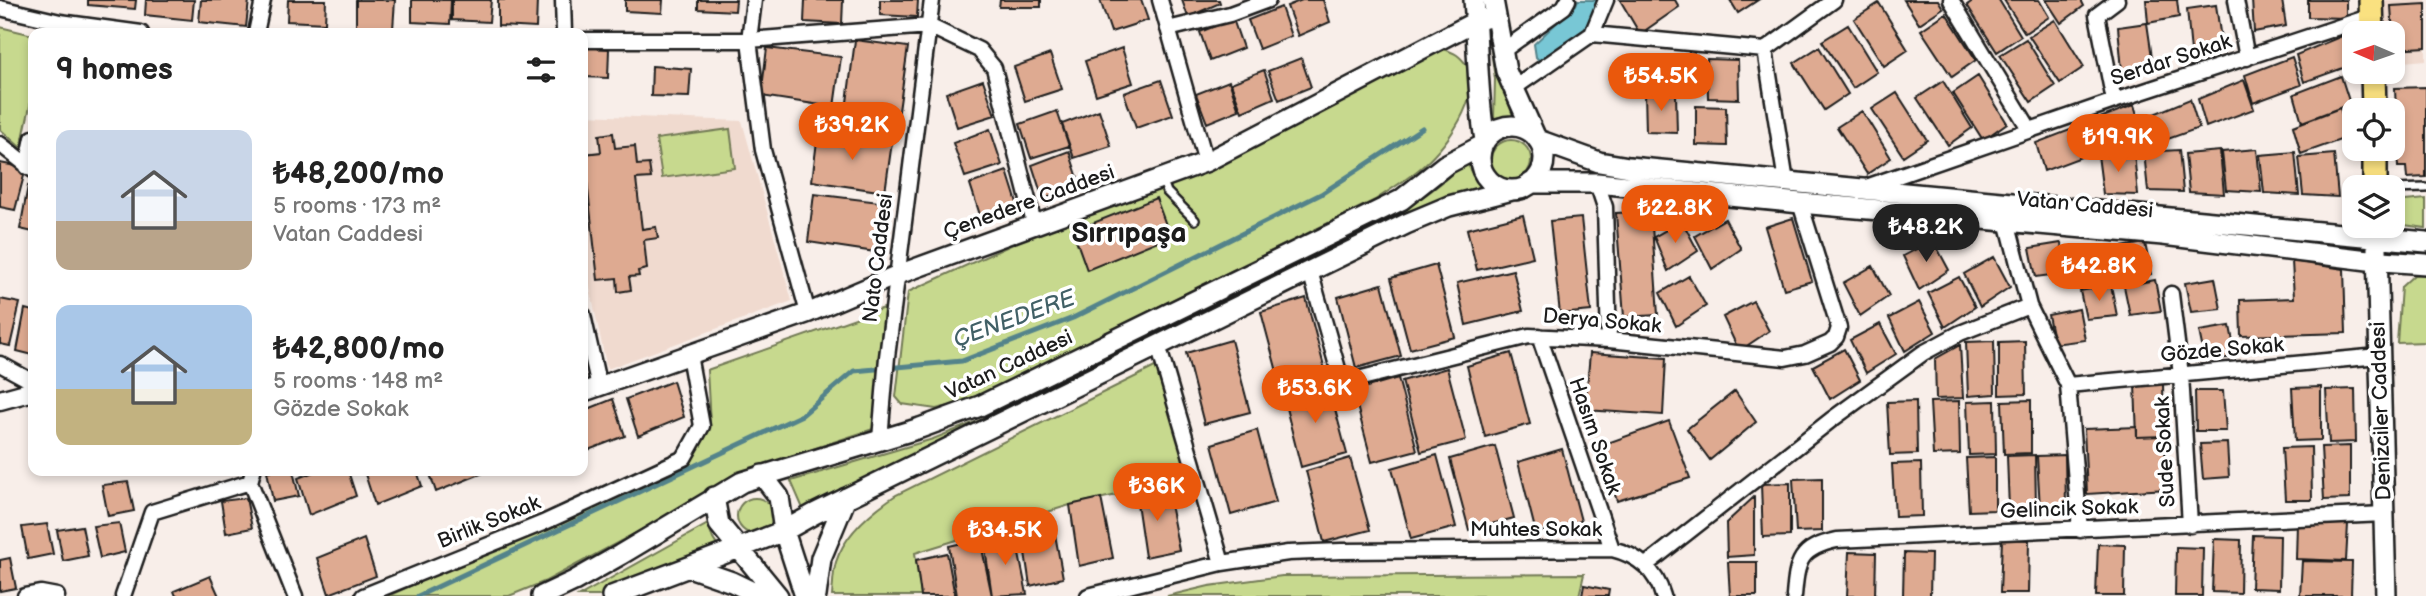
<!DOCTYPE html>
<meta charset="utf-8">
<style>
:root{--surface:#fff;--page:#f2f2f2;--text:#222;--muted:#767676;--accent:#ea580c}
body{margin:0;font-family:"Balsamiq Sans",sans-serif;background:var(--page);color:var(--text);height:100vh;display:flex;flex-direction:column;font-size:26px;white-space:nowrap}
*{box-sizing:border-box;margin:0}
p{font-size:23px;color:var(--muted)}
.icon{flex:none;width:38px;height:38px;fill:none;stroke:currentColor;stroke-width:2;stroke-linecap:round;stroke-linejoin:round}
.map{position:relative;flex:1;overflow:hidden}
.panel{position:absolute;left:28px;top:28px;width:560px;height:448px;display:flex;flex-direction:column;background:var(--surface);border-radius:14px;box-shadow:0 4px 10px #0003}
.panel>*{flex:none}
.needle{width:46px;rotate:272deg}
.buttons{position:absolute;left:2342px;top:21px;display:grid;gap:14px}
.buttons a{display:grid;place-items:center;width:63px;height:63px;border-radius:14px;background:var(--surface);box-shadow:0 4px 10px #0003;font-size:35px}
.price{position:absolute;translate:-50% -60px;padding:0 16px;border-radius:24px;background:var(--accent);color:#fff;font-size:23px;line-height:46px;filter:drop-shadow(0 2px 4px #0008)}
.price::after{content:'';position:absolute;left:50%;top:42px;width:21px;height:16px;margin-left:-10px;background:inherit;clip-path:polygon(0 0,100% 0,50% 100%)}
.price.selected{background:#222;color:#fff}
ul{padding:0;list-style:none}
li{display:flex;align-items:center;gap:21px;height:175px;padding:0 28px}
li span{display:grid;place-items:center;flex:none;width:196px;height:140px;border-radius:14px;color:#555}
li>.icon{margin-inline-start:auto}
span .icon{width:84px;height:84px;fill:#fffc;stroke-width:1}
li b{font-size:30px}
h2{display:flex;justify-content:space-between;align-items:center;height:84px;padding:0 28px;font-size:30px}
.map>svg:first-child{display:block}
</style>
<div class="map">
<svg width="2426" height="596" viewBox="0 0 2426 596">
<rect width="100%" height="100%" fill="#f8eee9"/>
<filter id="ink" filterUnits="userSpaceOnUse"><feTurbulence type="fractalNoise" baseFrequency=".0143" numOctaves="2"/><feDisplacementMap in="SourceGraphic" scale="14" xChannelSelector="R" yChannelSelector="G"/><feConvolveMatrix kernelMatrix="1 2 1 2 8 2 1 2 1" color-interpolation-filters="sRGB"/></filter>
<g filter="url(#ink)">
<path fill="#f0dacf" d="M2384 0H2426V60L2392 63V33H2386Z
M583 115 742 121 792 301 607 369 583 255Z"/>
<path fill="#c7d98e" stroke="#727a55" stroke-width="2" d="M0 27 33 35V92L21 148 0 129Z
M1490 42H1494L1500 78 1513 116 1494 118 1495 79Z
M1443 48C1447 51 1453 52 1457 55 1494 83 1448 145 1423 166 1408 179 1391 189 1375 200L963 403 936 409 902 404 896 397 908 292Z
M730 129 735 168 662 178 656 139Z
M1491 160a20 20 0 1 1 40 0a20 20 0 1 1-40 0Z
M1467 157 1470 170 1482 189 1388 223 1387 219C1417 201 1445 185 1467 157Z
M2426 199V228L2397 224 2394 202Z
M2426 274V342L2397 343 2401 287 2414 275Z
M884 308 873 429 761 466 691 500 647 527 546 581 509 596H388L694 457 710 424 707 370Z
M1163 363 1197 478 1070 505 915 553 921 596H832C833 585 833 572 836 562 845 533 872 511 896 495Z
M990 416 993 423 804 511 791 481 933 439Z
M737 516a18 18 0 1 1 36 0a18 18 0 1 1-36 0Z
M708 524 713 539 720 550 599 596H579Z
M1584 574 1579 596H1167L1209 586 1282 576Z"/>
<path fill="#78c7d5" stroke="#53838b" stroke-width="2" d="M1578 0H1602L1590 32 1541 63 1536 57 1534 44 1576 5Z"/>
<g fill="none" stroke-linecap="round" stroke-linejoin="round">
<path stroke="#53838b" stroke-width="5" d="M418 596 802 415 854 371 962 361 1073 318 1321 194 1422 128"/>
</g>
<path fill="#deaa91" stroke="#1c1c1c" stroke-width="2" d="M88 0H136L135 9 88 5Z
M146 0H194L192 20 145 15Z
M201 0H249L246 27 199 22Z
M288 0H326L325 23 287 21Z
M356 0H395L393 29 356 27Z
M412 0H451L450 24 412 22Z
M452 0H491L489 22 452 20Z
M498 0H537L536 28 498 26Z
M625 0H663L662 13 625 11Z
M698 0H736L735 11 698 9Z
M805 0H843L842 24 804 22Z
M880 0H918L917 17 880 15Z
M1000 0H1041V7H999Z
M1100 0H1141L1148 20 1111 32Z
M1182 0H1219L1220 3 1188 17Z
M1302 0H1323L1330 22 1298 36 1287 6Z
M1620 0H1675L1679 7 1640 34Z
M1730 0H1758L1738 13Z
M1904 0H1938L1943 8 1919 24Z
M1974 0H1999L2021 36 1997 52 1967 5Z
M2004 0H2039L2049 17 2025 33Z
M2046 0H2081L2084 6 2061 23Z
M2146 0H2177L2179 17 2148 23Z
M2252 0H2282L2286 26 2254 32Z
M2308 0H2346V18L2308 17Z
M1879 3 1908 50 1884 66 1854 19Z
M2426 4V47L2394 49 2391 6Z
M2216 5 2222 46 2191 52 2187 9Z
M1281 7 1291 36 1259 49 1248 20Z
M1946 13 1976 60 1952 77 1921 30Z
M1233 19 1243 48 1210 61 1200 32Z
M2055 20 2084 67 2060 83 2029 36Z
M2147 23 2153 64 2122 70 2118 27Z
M1848 25 1877 72 1853 88 1822 41Z
M2342 36 2352 65 2304 82 2296 55Z
M2026 39 2055 86 2031 102 2000 55Z
M855 40 908 47 897 125 845 118Z
M583 47 609 49 608 78 583 77Z
M1819 47 1848 94 1824 110 1794 63Z
M767 48 841 57 834 107 761 96Z
M1122 48 1133 83 1096 95 1085 61Z
M1050 54 1062 89 1025 101 1014 67Z
M2292 57 2301 85 2253 103 2245 75Z
M1301 58 1311 87 1279 100 1268 71Z
M1707 59 1738 60 1739 99 1708 98Z
M652 66 691 69 689 97 651 96Z
M1264 70 1274 98 1242 112 1231 83Z
M1978 76 2007 123 1983 140 1953 93Z
M2341 76 2350 104 2302 122 2294 94Z
M983 80 995 115 957 127 946 93Z
M1161 80 1173 115 1136 128 1124 93Z
M2244 80 2254 109 2206 127 2198 99Z
M1229 81 1239 110 1207 123 1196 94Z
M1943 81 1972 128 1948 145 1917 98Z
M2426 87V177L2407 178 2406 167H2398L2395 88Z
M1645 92 1676 94 1677 133 1646 132Z
M1897 93 1927 140 1903 156 1872 109Z
M2190 99 2199 128 2151 145 2144 118Z
M2134 105 2143 133 2095 151 2087 123Z
M1696 106 1726 107 1727 146 1696 145Z
M2340 108 2349 137 2301 154 2293 126Z
M1099 110 1111 146 1074 158 1062 124Z
M1057 111 1069 146 1031 158 1020 124Z
M1862 111 1891 158 1867 174 1837 127Z
M2083 125 2092 153 2044 171 2036 143Z
M990 129 1002 165 965 177 953 143Z
M613 133 615 148 635 146 637 165 649 164 651 178 636 179 642 229 656 227 658 238 644 240 647 269 638 271 639 276 629 277 631 290 618 292 617 278 598 280 584 154 601 152 599 135Z
M818 133 892 142 885 192 812 181Z
M2257 149 2261 192 2226 190 2222 152Z
M2179 150 2183 192 2148 191 2144 152Z
M1069 151 1081 187 1043 199 1032 165Z
M2220 151 2224 194 2189 192 2185 154Z
M2295 152 2299 195 2264 193 2260 155Z
M2134 153 2138 195 2103 194 2098 155Z
M2334 154 2338 197 2303 195 2299 157Z
M0 163 26 168 15 210 0 207Z
M1007 171 1018 206 981 218 970 184Z
M28 186 33 187V232L20 229Z
M814 194 888 203 882 253 808 242Z
M1156 198 1170 236 1087 270 1073 231Z
M1651 211 1658 315 1624 317 1616 213Z
M1523 215 1533 257 1477 270 1467 229Z
M1581 218 1591 311 1560 314 1550 221Z
M1793 218 1812 281 1784 289 1765 227Z
M1725 219 1741 249 1712 269 1695 236Z
M1682 221 1698 251 1668 271 1654 237Z
M1933 240 1949 270 1919 290 1903 256Z
M2061 243 2067 273 2036 277 2030 248Z
M2145 243 2151 274 2121 277 2115 248Z
M2104 247 2110 278 2080 281 2074 252Z
M1994 257 2010 287 1980 307 1964 274Z
M2292 261 2344 269 2346 333 2241 336 2240 300 2294 298Z
M1436 265 1455 337 1410 349 1391 278Z
M1873 266 1889 296 1860 316 1843 283Z
M1513 270 1523 311 1466 325 1457 283Z
M1689 276 1706 306 1676 326 1660 293Z
M1959 277 1975 307 1945 327 1928 293Z
M2215 278 2221 309 2191 312 2185 283Z
M2155 280 2161 311 2130 315 2124 286Z
M1382 284 1401 356 1356 368 1338 297Z
M2111 285 2117 316 2086 319 2080 291Z
M1306 298 1325 370 1280 383 1261 312Z
M0 299 20 303 10 346 0 344Z
M1753 301 1769 331 1739 351 1723 317Z
M1919 302 1935 332 1905 351 1889 318Z
M25 309 33 311V355L17 351Z
M2079 309 2085 340 2054 344 2048 315Z
M1880 324 1896 354 1866 373 1850 340Z
M2230 326 2236 357 2205 360 2199 331Z
M1231 340 1250 412 1204 424 1186 353Z
M1994 341 1995 394 1968 396 1966 342Z
M2025 341 2026 394 1999 395V342Z
M1960 345 1963 398 1936 399 1935 359Z
M1844 349 1860 380 1830 399 1813 366Z
M1511 353 1530 424 1485 437 1467 366Z
M1590 353 1666 358 1663 415 1585 410Z
M1447 368 1466 440 1421 452 1402 381Z
M1398 378 1417 450 1372 462 1353 391Z
M673 381 684 417 638 436 626 399Z
M1328 383 1347 454 1301 467 1283 396Z
M2163 383 2164 436 2137 437 2135 384Z
M2321 387V440L2295 441 2292 388Z
M2355 389 2356 442 2329 443 2326 390Z
M1735 391 1756 422 1710 460 1687 429Z
M2195 391H2223L2226 431H2196Z
M613 399 625 436 583 452V411Z
M2031 400V453L2004 454 2002 401Z
M1916 401 1917 454 1890 455 1887 402Z
M1959 401 1960 454 1933 455 1930 402Z
M1995 401 1996 454 1969 455 1967 402Z
M1669 421 1690 478 1617 501 1599 446Z
M2137 427V437L2164 436 2167 489 2087 494 2084 429Z
M1257 430 1276 502 1231 515 1212 444Z
M2227 443 2229 477 2203 479 2200 444Z
M1495 446 1514 518 1469 530 1450 459Z
M2350 446V499L2324 500 2321 447Z
M2311 447 2312 500H2285L2282 448Z
M1562 449 1581 521 1536 533 1518 462Z
M1437 455 1456 527 1411 539 1392 468Z
M2035 455 2036 508 2009 509 2007 456Z
M2065 455 2066 508 2040 509 2037 456Z
M1995 457V510L1969 511 1966 458Z
M1350 458 1370 530 1324 542 1306 471Z
M1921 463 1922 516 1895 517 1892 464Z
M267 471H293L299 496 273 501Z
M316 471H348L356 496 309 515 298 478Z
M364 471H417L422 486 375 505Z
M429 471H483V473L436 492Z
M1822 478V531L1796 532 1793 479Z
M128 482 134 511 108 516 102 485Z
M1790 483V536L1763 537 1761 484Z
M1167 489 1179 550 1145 557 1136 496Z
M1754 497V555L1727 557 1726 523Z
M246 498 252 528 226 533 221 501Z
M1101 498 1113 558 1079 566 1070 505Z
M1052 518 1063 578 1030 586 1021 525Z
M119 523 125 552 100 558 93 526Z
M2297 523 2348 524 2346 561 2296 559Z
M47 524 53 554 28 559 22 527Z
M82 526 88 556 63 561 57 530Z
M1015 534 1027 594 992 596 984 541Z
M2253 535 2280 536 2279 589 2251 588Z
M364 539 376 576 329 594 317 558Z
M980 539 992 596H957L949 546Z
M2002 539 2029 540 2028 593H2000Z
M2214 539 2241 540 2240 593 2212 592Z
M2098 544 2125 545 2124 596H2096Z
M2176 547 2203 548 2202 596H2175Z
M1849 552 1876 553 1875 596H1847Z
M947 553 955 596H921L916 560Z
M1904 553 1931 554 1930 596H1903Z
M10 558 16 588 0 591V560Z
M2302 561 2352 562 2351 596H2300Z
M1728 562H1757V596H1730Z
M210 576 219 596H176L174 591Z
M1584 585 1609 590 1608 596H1582Z"/>
<g fill="none" stroke-linecap="round" stroke-linejoin="round">
<defs>
<path id="service" d="M1162 179 1167 192 1195 220
M2392 189 2426 188"/>
<path id="minor" d="M563 0 564 33
M754 0 749 40 763 150 808 313
M1160 0 1206 162
M1951 0 2030 130
M2236 0 2247 58
M0 8 60 22 141 33
M1168 29 1230 14 1268 0
M256 33 263 0
M1592 34 1606 0
M583 40H749L929 26 979 50 994 68 1034 223
M1765 50 1786 182
M1501 52 1564 7 1568 0
M1514 88 1592 34 1765 50 1834 0
M2114 101 2097 15 2117 0
M0 144 33 170
M27 167 33 138
M1597 183 1605 207 1609 340
M1866 187 2114 101 2372 16
M2007 221 2029 306 2068 385 2080 530
M1310 271 1342 383 1529 336 1609 340 1785 358 1805 354 1830 343 1836 337 1839 328 1800 203
M2171 294 2181 375 2190 525
M583 315 599 387
M1539 336 1612 549
M1158 345 1222 563
M0 364 33 382
M2068 385 2379 356
M880 439 887 357 932 0
M253 471 250 482 295 596
M1646 565 1831 420 1923 353 1960 333 2029 306
M25 596 41 593 57 596
M123 596 152 512 250 482
M363 596 543 523 684 458 702 426 689 355
M1088 596 1222 563 1288 553 1341 551 1612 549C1637 555 1656 570 1663 596
M1794 596C1797 561 1799 548 1837 540L2384 514"/>
<path id="tertiary" d="M583 392 808 313 897 275 1206 162 1476 21 1495 16
M0 400 33 391"/>
<path id="secondary" d="M1474 0C1478 47 1477 94 1485 140
M1493 0 1506 71 1535 136
M1480 158a32 32 0 1 1 64 0a32 32 0 1 1-64 0Z
M1538 140 1599 162 1629 167 2426 242
M1531 183H1597L1800 203 2163 235 2368 260 2426 264
M2377 248 2386 596
M762 475 779 497 784 531 805 596
M714 497 719 524 778 596
M689 567 732 582 761 596
M542 596 574 581 620 555 742 482 920 428 980 406 1401 200 1445 165 1483 145
M612 596 784 531 814 514 1406 224 1449 206 1512 190
M816 596 821 558 846 498"/>
<path id="primary" d="M2371 0 2372 33
M2373 72 2374 110
M2375 149V187"/>
</defs>
<use href="#service" stroke="#1c1c1c" stroke-width="12"/>
<use href="#minor" stroke="#1c1c1c" stroke-width="19"/>
<use href="#tertiary" stroke="#1c1c1c" stroke-width="23"/>
<use href="#secondary" stroke="#1c1c1c" stroke-width="24"/>
<use href="#primary" stroke="#1c1c1c" stroke-width="28"/>
<use href="#service" stroke="#fff" stroke-width="7"/>
<use href="#minor" stroke="#fff" stroke-width="14"/>
<use href="#tertiary" stroke="#fff" stroke-width="18"/>
<use href="#secondary" stroke="#fff" stroke-width="19"/>
<use href="#primary" stroke="#fae180" stroke-width="23"/>
</g>
</g>
<g text-anchor="middle" dominant-baseline="central" stroke-width="7" stroke-linejoin="round" paint-order="stroke">
<g font-size="21" fill="#1c1c1c" stroke="#fff">
<text transform="translate(2171 60) rotate(-18)">Serdar Sokak</text>
<text transform="translate(1029 202) rotate(-20)">Çenedere Caddesi</text>
<text transform="translate(2085 205) rotate(5)">Vatan Caddesi</text>
<text transform="translate(878 258) rotate(-83)">Nato Caddesi</text>
<text transform="translate(1602 321) rotate(5)">Derya Sokak</text>
<text transform="translate(2222 350) rotate(-5)">Gözde Sokak</text>
<text transform="translate(1009 365) rotate(-25)">Vatan Caddesi</text>
<text transform="translate(2381 411) rotate(-92)">Denizciler Caddesi</text>
<text transform="translate(1595 436) rotate(71)">Hasım Sokak</text>
<text transform="translate(2165 452) rotate(-93)">Sude Sokak</text>
<text transform="translate(2069 509) rotate(-2)">Gelincik Sokak</text>
<text transform="translate(489 522) rotate(-22)">Birlik Sokak</text>
<text x="1536" y="529">Muhtes Sokak</text>
</g>
<g font-size="23" font-style="italic" fill="#416066" stroke="#fff">
<text transform="translate(1014 319) rotate(-20)">ÇENEDERE</text>
</g>
<g font-size="28" font-weight="bold" fill="#1c1c1c" stroke="#fff">
<text x="1129" y="233">Sırrıpaşa</text>
</g>
</g>
</svg>
<div class="buttons">
<a><svg class="needle" viewBox="-14 -14 28 28"><path d="M0-13l5 13h-10z" fill="#e53935"/><path d="M0 13l5-13h-10z" fill="#767676"/></svg></a>
<a><svg class="icon" aria-label="locate" viewBox="0 0 24 24"><circle cx="12" cy="12" r="6"/><path d="M12 2v4M12 18v4M2 12h4M18 12h4"/></svg></a>
<a><svg class="icon" aria-label="layers" viewBox="0 0 24 24"><path d="M12 4l9 5-9 5-9-5zM3 14l9 5 9-5"/></svg></a>
</div>
<b class="price" style="left:1661px;top:113px">₺54.5K</b>
<b class="price" style="left:852px;top:162px">₺39.2K</b>
<b class="price" style="left:2118px;top:174px">₺19.9K</b>
<b class="price" style="left:1675px;top:245px">₺22.8K</b>
<b class="price selected" style="left:1926px;top:264px">₺48.2K</b>
<b class="price" style="left:2099px;top:303px">₺42.8K</b>
<b class="price" style="left:1315px;top:425px">₺53.6K</b>
<b class="price" style="left:1157px;top:523px">₺36K</b>
<b class="price" style="left:1005px;top:567px">₺34.5K</b>
<section class="panel">
<h2>9 homes<svg class="icon" aria-label="filters" viewBox="0 0 24 24"><path d="M4 7h16M4 17h16"/><circle cx="9" cy="7" r="2"/><circle cx="15" cy="17" r="2"/></svg></h2>
<ul>
<li><span style="background:linear-gradient(#c9d6e8 65%,#b9a48a 0)"><svg class="icon" aria-label="home" viewBox="0 0 24 24"><path d="M3 11l9-7 9 7M6 9v11h12V9"/></svg></span><div><b>₺48,200/mo</b><p>5 rooms · 173 m²</p><p>Vatan Caddesi</p></div></li>
<li><span style="background:linear-gradient(#a9c7e8 60%,#c2b280 0)"><svg class="icon" aria-label="home" viewBox="0 0 24 24"><path d="M3 11l9-7 9 7M6 9v11h12V9"/></svg></span><div><b>₺42,800/mo</b><p>5 rooms · 148 m²</p><p>Gözde Sokak</p></div></li>
</ul>
</section>
</div>
